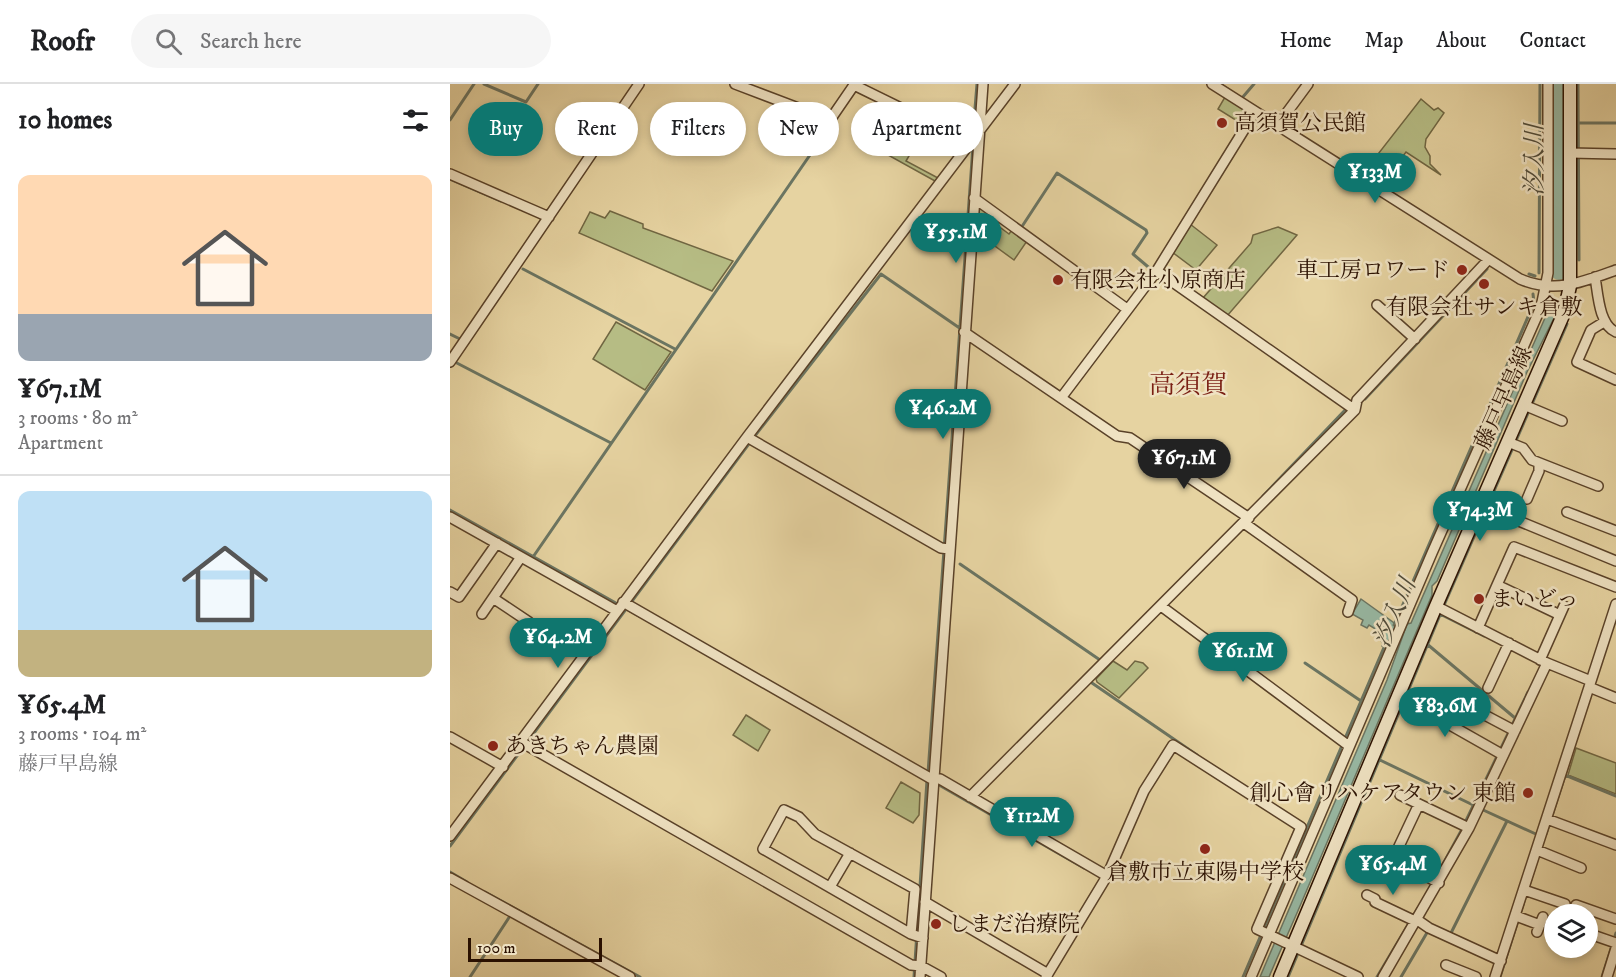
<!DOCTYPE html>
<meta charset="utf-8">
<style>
:root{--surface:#fff;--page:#f6f6f6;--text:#202124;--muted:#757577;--line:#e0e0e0;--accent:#0f766e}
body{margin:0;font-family:"IM FELL DW Pica","Noto Serif JP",serif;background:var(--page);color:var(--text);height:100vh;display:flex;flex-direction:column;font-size:22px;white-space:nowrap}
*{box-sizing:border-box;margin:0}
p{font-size:20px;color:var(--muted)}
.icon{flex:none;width:33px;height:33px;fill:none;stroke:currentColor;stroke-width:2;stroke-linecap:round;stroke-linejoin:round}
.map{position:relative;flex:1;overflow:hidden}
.side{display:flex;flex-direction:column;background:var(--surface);width:450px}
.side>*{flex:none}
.guide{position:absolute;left:18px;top:18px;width:570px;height:54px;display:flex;gap:12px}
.fabs{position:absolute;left:1094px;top:820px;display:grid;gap:12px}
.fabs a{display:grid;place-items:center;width:54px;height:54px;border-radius:50%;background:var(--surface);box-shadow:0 3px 9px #0003;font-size:30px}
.scale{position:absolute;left:18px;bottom:15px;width:134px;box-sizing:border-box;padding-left:6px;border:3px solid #2a1000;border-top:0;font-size:16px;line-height:21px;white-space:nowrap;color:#2a1000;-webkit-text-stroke:4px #efe2c2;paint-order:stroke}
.price{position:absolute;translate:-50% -51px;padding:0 14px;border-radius:21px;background:var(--accent);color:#fff;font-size:20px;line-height:39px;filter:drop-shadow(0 2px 3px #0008)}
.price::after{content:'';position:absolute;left:50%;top:36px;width:18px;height:14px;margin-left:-9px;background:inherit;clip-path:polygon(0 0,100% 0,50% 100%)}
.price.current{background:#222;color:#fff}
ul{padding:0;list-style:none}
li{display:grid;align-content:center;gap:12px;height:318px;padding:0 18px}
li+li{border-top:2px solid var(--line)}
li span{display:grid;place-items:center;height:186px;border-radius:12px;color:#555}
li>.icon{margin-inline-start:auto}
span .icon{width:108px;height:108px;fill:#fffc;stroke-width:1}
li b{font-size:26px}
h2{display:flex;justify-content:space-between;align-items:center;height:72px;padding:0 18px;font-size:26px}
.pill{padding:0 21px;border-radius:27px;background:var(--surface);box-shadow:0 3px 9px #0003;font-size:21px;line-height:54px}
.pill.current{background:var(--accent);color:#fff}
header{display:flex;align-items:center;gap:36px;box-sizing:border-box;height:84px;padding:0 30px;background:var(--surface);border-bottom:2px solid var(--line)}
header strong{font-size:28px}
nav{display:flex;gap:33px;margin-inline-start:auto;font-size:21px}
.search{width:420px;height:54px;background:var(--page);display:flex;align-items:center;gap:15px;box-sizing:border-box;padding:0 21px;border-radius:33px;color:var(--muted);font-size:22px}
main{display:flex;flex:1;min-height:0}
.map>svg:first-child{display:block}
</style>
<header>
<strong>Roofr</strong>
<div class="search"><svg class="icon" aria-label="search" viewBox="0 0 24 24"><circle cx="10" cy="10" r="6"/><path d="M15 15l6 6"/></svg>Search here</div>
<nav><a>Home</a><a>Map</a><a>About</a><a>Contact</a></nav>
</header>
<main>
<section class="side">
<h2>10 homes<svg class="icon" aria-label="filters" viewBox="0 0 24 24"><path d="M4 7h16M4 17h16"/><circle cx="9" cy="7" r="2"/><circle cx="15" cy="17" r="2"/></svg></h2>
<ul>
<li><span style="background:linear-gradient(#ffd9b3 75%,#9aa5b1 0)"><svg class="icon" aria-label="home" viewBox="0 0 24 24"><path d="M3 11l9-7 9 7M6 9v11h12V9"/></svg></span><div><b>¥67.1M</b><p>3 rooms · 80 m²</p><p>Apartment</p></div></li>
<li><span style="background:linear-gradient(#bfe0f5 75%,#c2b280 0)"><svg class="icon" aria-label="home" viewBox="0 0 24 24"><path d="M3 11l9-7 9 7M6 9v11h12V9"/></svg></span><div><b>¥65.4M</b><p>3 rooms · 104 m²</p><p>藤戸早島線</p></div></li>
</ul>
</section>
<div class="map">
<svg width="1166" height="893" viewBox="0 0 1166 893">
<rect width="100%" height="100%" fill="#e6d3a1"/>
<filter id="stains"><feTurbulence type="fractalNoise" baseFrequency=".00333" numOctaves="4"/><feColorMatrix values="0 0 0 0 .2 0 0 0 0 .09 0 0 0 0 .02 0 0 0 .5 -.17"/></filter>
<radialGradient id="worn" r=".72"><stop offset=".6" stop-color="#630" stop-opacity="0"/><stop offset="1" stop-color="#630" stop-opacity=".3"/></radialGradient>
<path fill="#b6bc84" stroke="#706642" stroke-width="1.5" d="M1101 0H1105L1106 177H1103V168L1100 167Z
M775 13 799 28 792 40 768 25Z
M971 15 984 26 988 24 994 29 976 55 975 63 980 72V80L991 91 956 68 932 100 914 88Z
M450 51 466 60 456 77 488 94 485 97 438 71Z
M528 122 549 137 547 141 559 150 562 146 577 157 564 176 527 149Z
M160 127 193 140V144L283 177 262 207 129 149 140 128 155 134Z
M740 140 767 161 746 186 722 168Z
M828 143 847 151 777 232 753 214 801 159 803 151Z
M166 238 221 268 195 306 143 275Z
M663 577 677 586 685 577 693 579 698 584 669 614 647 598 646 595Z
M296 631 320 646 308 667 283 651Z
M1126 664 1166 679V710L1118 691Z
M451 698 470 709 469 731 463 739 436 724Z"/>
<path fill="#97b8a3" stroke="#6b7562" stroke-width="1.5" d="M1102 218H1107L1106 230 1077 288 987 497 982 502V511L853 815C842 841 830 867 819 893H810L937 596 957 540 961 539Z
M911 515 947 541 936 564 932 562 933 560 924 544 919 541 917 544 911 541 913 536 902 530Z"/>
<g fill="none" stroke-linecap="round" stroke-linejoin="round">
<path stroke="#6b7562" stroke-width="3" d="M34 0 76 18 88 0
M770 0 779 6
M1128 0 1129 176
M792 14 804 0
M0 36 24 0
M1128 39H1166
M523 49 527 0
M0 95 51 117
M571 144 607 89 696 146 697 149 683 170 703 187
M73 185 225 265
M1089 189 1090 0
M1079 190 1085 192
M0 250 10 255
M3 277 161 359
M915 315 1037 185
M813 412 897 324
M0 426 189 532
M83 473 382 39
M510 480 650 576
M990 530 1034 552
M944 541 1084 219 1083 210
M977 560 1065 634
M855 579 911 617
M642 599 747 671
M930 676 1023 721
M478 689 523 62
M1115 691 1166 712
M489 701 634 784
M1031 725 1088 751
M1096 750 1120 676
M0 762 304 353 431 190 511 245
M0 788 17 798
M986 793 1011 747 1078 608
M35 808 190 893
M1000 851 1057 737
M20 893 60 832
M464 893 477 696
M793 893 935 561
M838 893 995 519 1117 240
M927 893 968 824
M951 893 978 847
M1050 893 1089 770
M1152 893 1166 849"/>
<path stroke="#97b8a3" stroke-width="16" d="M1109 0V188"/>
<defs>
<path id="street" d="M285 0 380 36 404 1 520 58
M762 0 1070 195C1105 210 1133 198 1166 186
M827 42 858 0
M1120 69 1166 70
M0 90 99 133
M524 114 677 225
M1145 193C1148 210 1149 241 1166 248
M927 221 965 255
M1154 238 1141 246 1127 278 1166 296
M514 248 667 352 680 354 799 434
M0 278 189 0
M611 314 706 188 805 28
M1074 321 1112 337
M905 326 907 316 1038 176
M297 353 491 464 499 465
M1058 358 1073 364 1082 376 1148 402
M1077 415 1089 387V379
M1030 421 1166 477
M1117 428 1166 447
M0 433 167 527
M794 439 902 516 898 528
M1047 501 1064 463 1166 503
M0 508 9 513 47 459
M43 514 79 538
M173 518 480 694 490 695 657 792
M711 522 899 662
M986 522 1097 579 1141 597
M32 530 71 473
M1028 544 1047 501 1110 531
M1090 576 1114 522
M1139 603 1166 614
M1038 604 1059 559
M949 612 1053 671
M1014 620 1065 647
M0 653 53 683
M71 658 461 881 471 882 491 893
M950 711 1019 744
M520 713 905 326 707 187
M969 720 943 775 989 799
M1097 735 1166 761
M0 752 297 353 565 0
M1087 766 1131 784
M0 794 180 893
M380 803 400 769
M1074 806 1115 820
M917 811 925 815V818L965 837
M475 818 598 890
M1126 821 1166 835
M1066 832 1090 841
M966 835 979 844 1051 877
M1087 848 1093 833
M1137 849 1166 859
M461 850 465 805 365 750 349 733 334 726 313 765 461 850 473 854
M996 881 1026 893
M470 893 533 0
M596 893 657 792 694 707 723 661 851 743 807 845 908 893
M801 893 982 469 1091 223 1098 189V0
M933 893 1019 744 1097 579
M1045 893 1166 520
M1157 893 1166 864"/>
<path id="secondary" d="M830 893 986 522 1114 229 1120 202V0"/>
</defs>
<use href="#street" stroke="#594128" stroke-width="12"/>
<use href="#secondary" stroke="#2a1000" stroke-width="15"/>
<use href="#street" stroke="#efe2c2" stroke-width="9"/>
<use href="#secondary" stroke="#efe2c2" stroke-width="12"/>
</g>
<g fill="#8f2418" stroke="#efe2c2" stroke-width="2">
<circle cx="772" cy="39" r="6"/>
<circle cx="1012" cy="186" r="6"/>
<circle cx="608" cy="196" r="6"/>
<circle cx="1034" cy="200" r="6"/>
<circle cx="1029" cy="515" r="6"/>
<circle cx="43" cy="662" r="6"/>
<circle cx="1078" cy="709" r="6"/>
<circle cx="755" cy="765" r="6"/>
<circle cx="486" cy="840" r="6"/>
</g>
<g text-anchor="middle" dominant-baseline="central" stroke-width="5" stroke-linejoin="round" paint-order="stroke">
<g font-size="22" fill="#2a1000" stroke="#efe2c2" text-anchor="start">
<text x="784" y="39">高須賀公民館</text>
<text x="1000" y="186" text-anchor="end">車工房ロワード</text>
<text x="620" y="196">有限会社小原商店</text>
<text x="1034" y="223" text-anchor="middle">有限会社サンキ倉敷</text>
<text x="1041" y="515">まいどっ</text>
<text x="55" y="662">あきちゃん農園</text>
<text x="1066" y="709" text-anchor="end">創心會リハケアタウン 東館</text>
<text x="755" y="788" text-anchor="middle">倉敷市立東陽中学校</text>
<text x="498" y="840">しまだ治療院</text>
</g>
<g font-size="22" fill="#2a1000" stroke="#efe2c2">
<text transform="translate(1054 314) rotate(-66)">藤戸早島線</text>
</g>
<g font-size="24" font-style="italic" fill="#504b39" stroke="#efe2c2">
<text transform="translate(1085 76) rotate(-90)">汐入川</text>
<text transform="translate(945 529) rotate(-67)">汐入川</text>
</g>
<g font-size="26" fill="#7a1f14" stroke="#efe2c2">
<text x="738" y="301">高須賀</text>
</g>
</g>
<rect width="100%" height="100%" filter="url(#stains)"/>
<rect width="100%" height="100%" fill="url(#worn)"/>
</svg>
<div class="fabs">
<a><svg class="icon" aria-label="layers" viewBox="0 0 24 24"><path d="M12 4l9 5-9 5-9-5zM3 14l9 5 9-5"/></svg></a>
</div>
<div class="scale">100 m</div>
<b class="price" style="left:925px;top:120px">¥133M</b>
<b class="price" style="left:506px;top:180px">¥55.1M</b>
<b class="price" style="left:493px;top:356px">¥46.2M</b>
<b class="price current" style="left:734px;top:406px">¥67.1M</b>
<b class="price" style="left:1030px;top:458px">¥74.3M</b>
<b class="price" style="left:108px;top:585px">¥64.2M</b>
<b class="price" style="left:793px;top:599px">¥61.1M</b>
<b class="price" style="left:995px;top:654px">¥83.6M</b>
<b class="price" style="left:582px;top:764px">¥112M</b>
<b class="price" style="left:943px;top:812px">¥65.4M</b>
<div class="guide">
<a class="pill current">Buy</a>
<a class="pill">Rent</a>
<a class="pill">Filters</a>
<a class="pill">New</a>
<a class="pill">Apartment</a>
</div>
</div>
</main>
